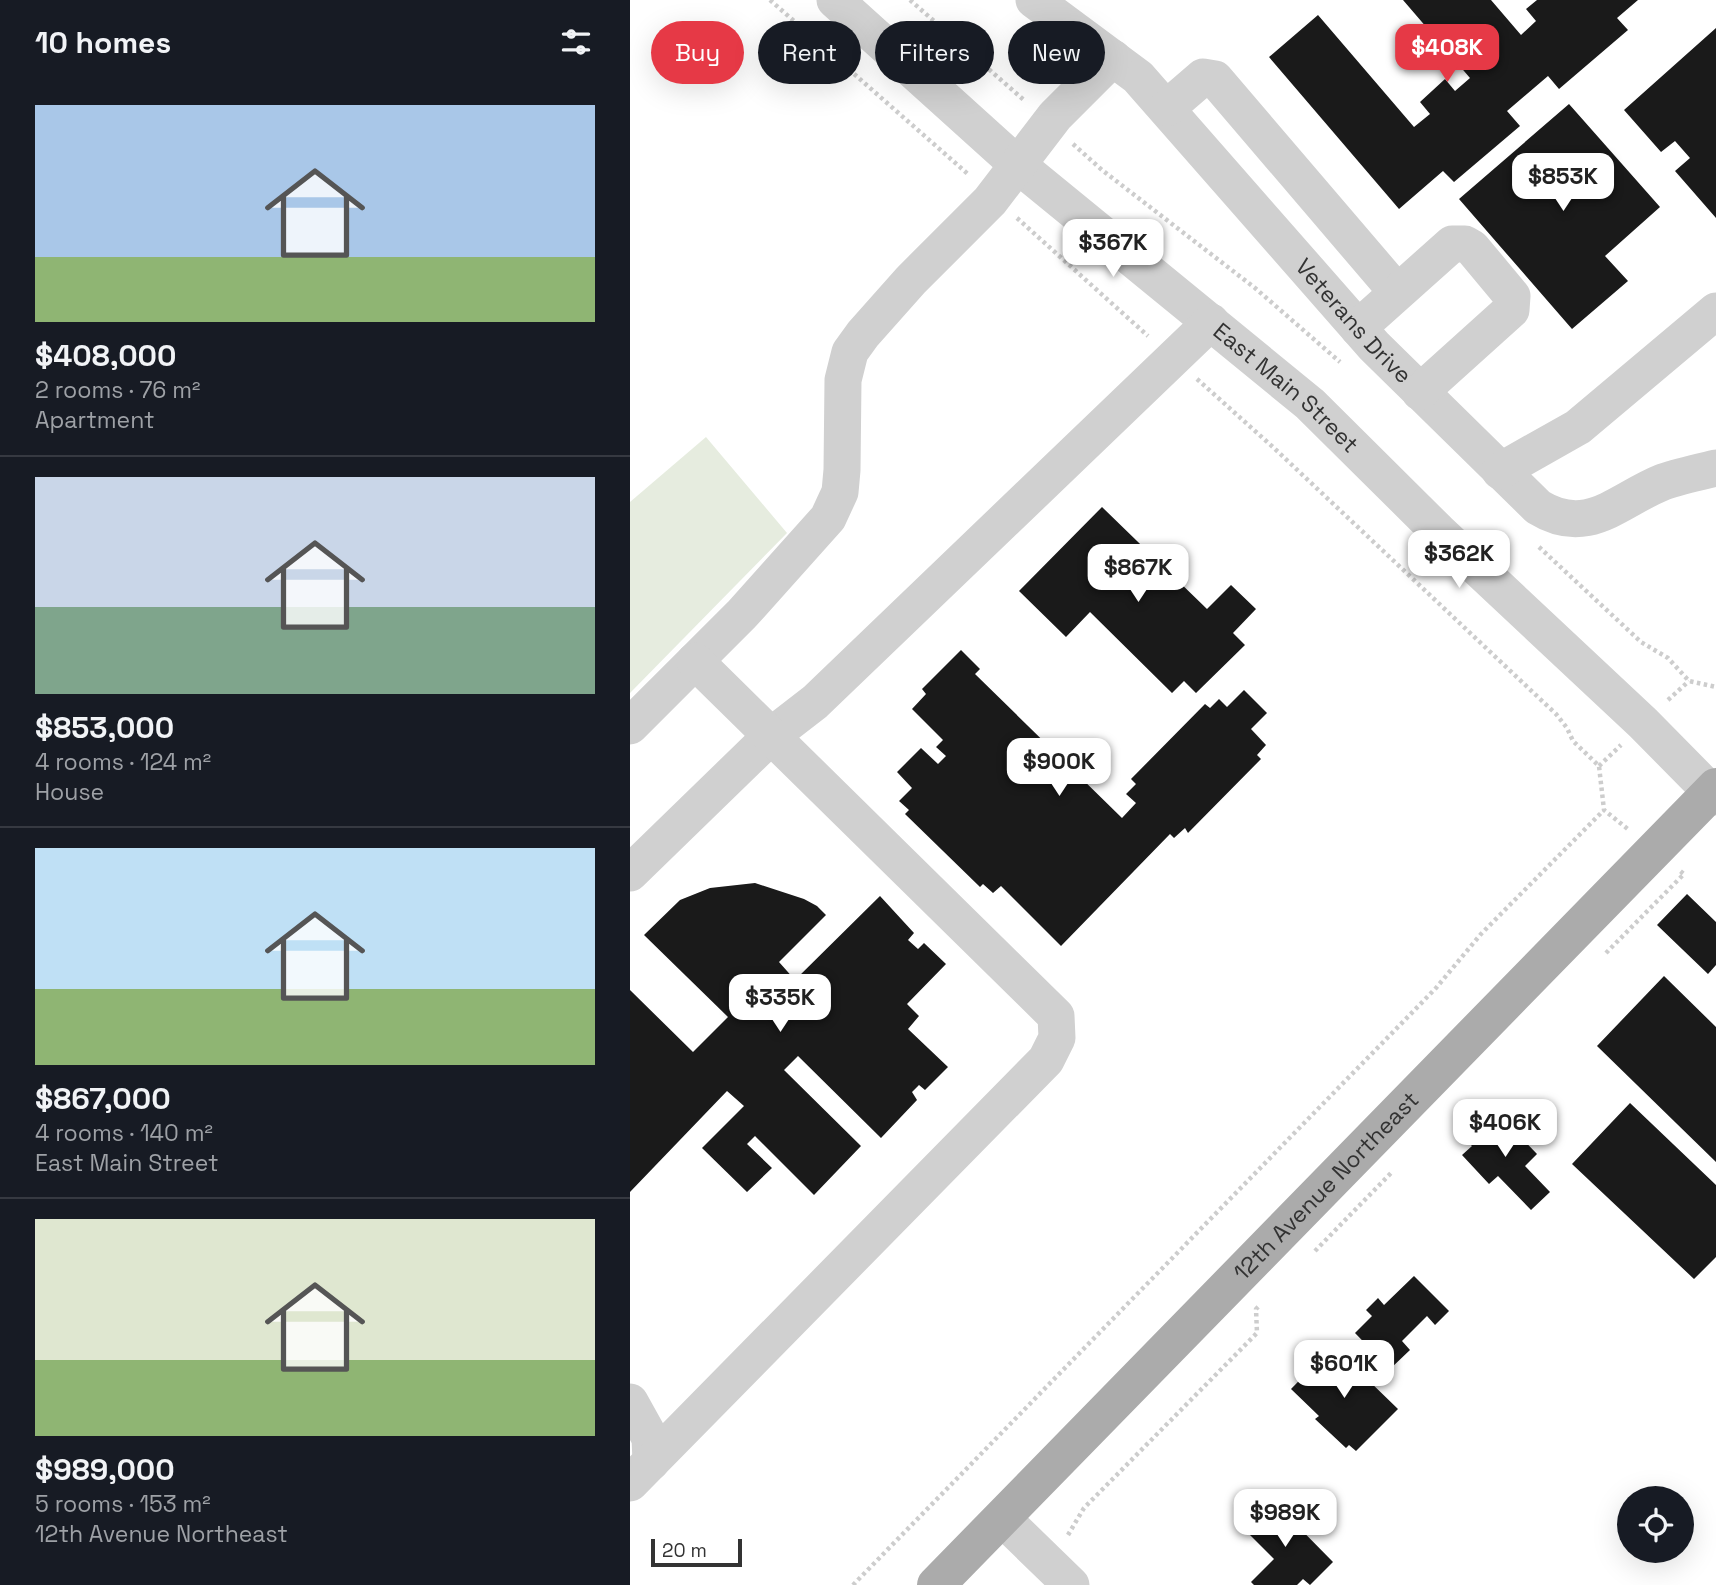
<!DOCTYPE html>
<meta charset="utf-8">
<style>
:root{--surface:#171b24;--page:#242831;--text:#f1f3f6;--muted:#9ea1a6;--line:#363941;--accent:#e63946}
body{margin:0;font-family:"Space Grotesk",sans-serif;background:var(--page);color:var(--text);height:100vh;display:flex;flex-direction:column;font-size:26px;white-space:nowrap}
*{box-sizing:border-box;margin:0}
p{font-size:23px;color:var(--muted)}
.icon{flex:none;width:38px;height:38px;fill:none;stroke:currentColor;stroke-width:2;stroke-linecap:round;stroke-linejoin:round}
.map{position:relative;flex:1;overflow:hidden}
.drawer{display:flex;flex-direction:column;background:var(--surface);width:630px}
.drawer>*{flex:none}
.guide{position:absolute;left:21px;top:21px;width:665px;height:63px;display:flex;gap:14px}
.fabs{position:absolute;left:987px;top:1486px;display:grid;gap:14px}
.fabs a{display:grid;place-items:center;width:77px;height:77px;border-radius:50%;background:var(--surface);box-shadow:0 7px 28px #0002;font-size:35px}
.scale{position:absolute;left:21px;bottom:18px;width:91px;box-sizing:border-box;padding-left:7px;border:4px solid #333;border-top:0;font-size:19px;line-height:24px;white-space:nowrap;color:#333;-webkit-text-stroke:5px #fff;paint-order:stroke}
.price{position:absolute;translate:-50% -60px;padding:0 16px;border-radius:14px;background:#fff;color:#222;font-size:23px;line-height:46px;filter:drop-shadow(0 2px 4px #0008)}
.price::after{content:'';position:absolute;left:50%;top:42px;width:21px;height:16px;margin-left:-10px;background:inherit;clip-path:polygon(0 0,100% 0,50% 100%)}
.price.current{background:var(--accent);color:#fff}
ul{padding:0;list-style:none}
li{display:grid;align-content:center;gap:14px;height:371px;padding:0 35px}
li+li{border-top:2px solid var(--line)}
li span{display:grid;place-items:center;height:217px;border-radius:0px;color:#555}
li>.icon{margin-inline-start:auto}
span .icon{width:126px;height:126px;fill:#fffc;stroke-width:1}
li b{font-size:30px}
h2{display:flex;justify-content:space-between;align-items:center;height:84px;padding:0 35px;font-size:30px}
.tag{padding:0 24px;border-radius:32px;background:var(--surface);box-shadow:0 7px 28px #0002;font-size:24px;line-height:63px}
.tag.current{background:var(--accent);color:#fff}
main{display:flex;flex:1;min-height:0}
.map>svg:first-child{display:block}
</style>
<main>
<section class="drawer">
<h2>10 homes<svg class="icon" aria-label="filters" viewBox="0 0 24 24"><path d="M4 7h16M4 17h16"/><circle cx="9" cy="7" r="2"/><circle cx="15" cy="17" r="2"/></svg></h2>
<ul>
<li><span style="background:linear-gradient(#a9c7e8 70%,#8fb573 0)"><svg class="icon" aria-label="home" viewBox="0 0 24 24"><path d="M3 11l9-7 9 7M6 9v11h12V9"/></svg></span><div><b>$408,000</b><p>2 rooms · 76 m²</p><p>Apartment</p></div></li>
<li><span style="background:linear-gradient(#c9d6e8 60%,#7fa58c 0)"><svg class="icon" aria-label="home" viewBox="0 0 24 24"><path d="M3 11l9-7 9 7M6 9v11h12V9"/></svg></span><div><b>$853,000</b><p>4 rooms · 124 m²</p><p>House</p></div></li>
<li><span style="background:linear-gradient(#bfe0f5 65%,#8fb573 0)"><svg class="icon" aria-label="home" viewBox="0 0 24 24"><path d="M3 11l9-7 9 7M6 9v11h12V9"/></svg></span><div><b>$867,000</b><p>4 rooms · 140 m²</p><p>East Main Street</p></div></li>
<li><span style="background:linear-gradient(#dfe7d0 65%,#8fb573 0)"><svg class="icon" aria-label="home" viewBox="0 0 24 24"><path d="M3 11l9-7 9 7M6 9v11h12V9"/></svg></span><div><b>$989,000</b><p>5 rooms · 153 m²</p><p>12th Avenue Northeast</p></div></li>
</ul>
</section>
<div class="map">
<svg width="1086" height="1585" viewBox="0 0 1086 1585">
<rect width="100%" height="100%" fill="#fff"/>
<path fill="#e6ecdf" d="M76 437 157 533 0 693V502Z"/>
<path fill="#1a1a1a" d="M773 0H861L891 35 906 21 896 9 907 0H1008L987 18 998 30 929 89 918 76 877 111 890 126 824 182 813 171 769 209 639 57 688 15 784 127 800 114 790 102 815 79 825 91 840 78Z
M1086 28V218L1045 171 1060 158 1045 141 1031 152 994 110Z
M939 104 1030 207 975 256 998 281 942 329 829 199Z
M472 507 577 609 601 585 626 609 603 633 615 645 566 693 554 681 542 693 460 612 436 637 389 591Z
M331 650 350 669 345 674 492 818 506 803 496 794 506 784 501 779 575 704 580 708 589 699 597 707 614 690 637 713 621 729 636 745 627 755 631 759 558 833 555 828 544 838 540 834 431 946 371 886 363 893 353 884 350 887 275 814 279 810 269 801 282 788 267 772 291 748 308 764 316 756 306 747 313 740 282 709 296 694 292 689Z
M125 883 174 899 187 906 196 915 149 962 165 980 250 896 284 933 278 940 288 949 294 943 316 964 277 1004 289 1016 278 1029 318 1067 295 1090 289 1085 282 1092 287 1100 251 1138 168 1056 154 1070 231 1146 184 1195 125 1136 117 1144 142 1168 117 1192 72 1148 114 1106 97 1091 0 1192V990L63 1052 98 1017 14 935 50 900 80 888Z
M1057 894 1086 922V965L1078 974 1027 925Z
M1034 976 1086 1027V1162L967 1046Z
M1000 1103 1086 1185V1257L1064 1279 942 1164Z
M865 1110 907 1154 895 1166 920 1192 901 1210 868 1176 859 1184 832 1155 842 1146 835 1139Z
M784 1276 819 1311 805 1325 797 1316 772 1341 780 1350 760 1369 725 1333 742 1316 736 1310 748 1298 754 1305Z
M703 1346 768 1409 726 1451 719 1445 716 1448 685 1419 689 1416 661 1389Z
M640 1498 703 1562 680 1585 673 1579 667 1585H624L621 1582 644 1559 614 1529 625 1519 622 1516Z"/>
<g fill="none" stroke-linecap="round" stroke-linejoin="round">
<path stroke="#cdcdcd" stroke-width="4.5" stroke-dasharray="3.5 3.5" stroke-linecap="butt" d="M140 0 339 175
M280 0 395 101
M443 144 472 170 625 288 710 362
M387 218 518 336
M567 379 644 448 926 714 937 728 943 741 969 766 974 810 999 830
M909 547 1011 642 1038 658 1059 681 1086 687
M1038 700 1059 681
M969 766 991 745
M976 953 1054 874 1049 870
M685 1251 762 1172
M438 1535 454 1508 627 1333 626 1309 629 1306
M223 1585 806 988 851 934 974 810"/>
<g stroke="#d0d0d0" stroke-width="37">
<path id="s1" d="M205 0 389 166 680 404 808 531 1013 723 1086 797"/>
<path id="s2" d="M404 0 508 77 744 346 908 507C958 538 988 500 1033 482 1050 476 1069 472 1086 468"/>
<path d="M537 108 573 77 585 79 767 292"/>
<path d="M728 328 822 244H835L842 248 882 296 881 310 790 392"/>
<path d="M870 471 948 427 1086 311"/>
<path d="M0 726 112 614 198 518 210 492 212 470 213 380 220 352 233 334 281 280 360 201 425 116 483 58"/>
<path d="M0 873 141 736 185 702 581 322"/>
<path d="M0 1402 20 1438 21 1462"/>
<path d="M0 1483 416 1060 427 1038 426 1016 65 661"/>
<path d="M372 1518 441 1585"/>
</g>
<path stroke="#ababab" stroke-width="38" id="s3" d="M306 1585 1086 787"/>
</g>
<g text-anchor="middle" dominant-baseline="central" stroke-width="7" stroke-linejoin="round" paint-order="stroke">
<g font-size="23" fill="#333" stroke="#fff">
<text stroke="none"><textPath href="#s2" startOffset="455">Veterans Drive</textPath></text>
<text stroke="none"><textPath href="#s1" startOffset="595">East Main Street</textPath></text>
<text stroke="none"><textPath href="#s3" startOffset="558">12th Avenue Northeast</textPath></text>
</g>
</g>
</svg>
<div class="fabs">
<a><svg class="icon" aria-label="locate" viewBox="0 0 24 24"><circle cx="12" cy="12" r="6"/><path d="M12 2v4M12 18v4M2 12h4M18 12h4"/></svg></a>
</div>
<div class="scale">20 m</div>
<b class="price current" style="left:817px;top:84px">$408K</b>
<b class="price" style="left:933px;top:213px">$853K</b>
<b class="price" style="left:483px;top:279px">$367K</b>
<b class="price" style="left:829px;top:590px">$362K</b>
<b class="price" style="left:508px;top:604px">$867K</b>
<b class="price" style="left:429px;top:798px">$900K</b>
<b class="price" style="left:150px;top:1034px">$335K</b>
<b class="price" style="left:875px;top:1159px">$406K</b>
<b class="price" style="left:714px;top:1400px">$601K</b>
<b class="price" style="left:655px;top:1549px">$989K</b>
<div class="guide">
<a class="tag current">Buy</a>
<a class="tag">Rent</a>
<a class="tag">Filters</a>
<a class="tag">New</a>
</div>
</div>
</main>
